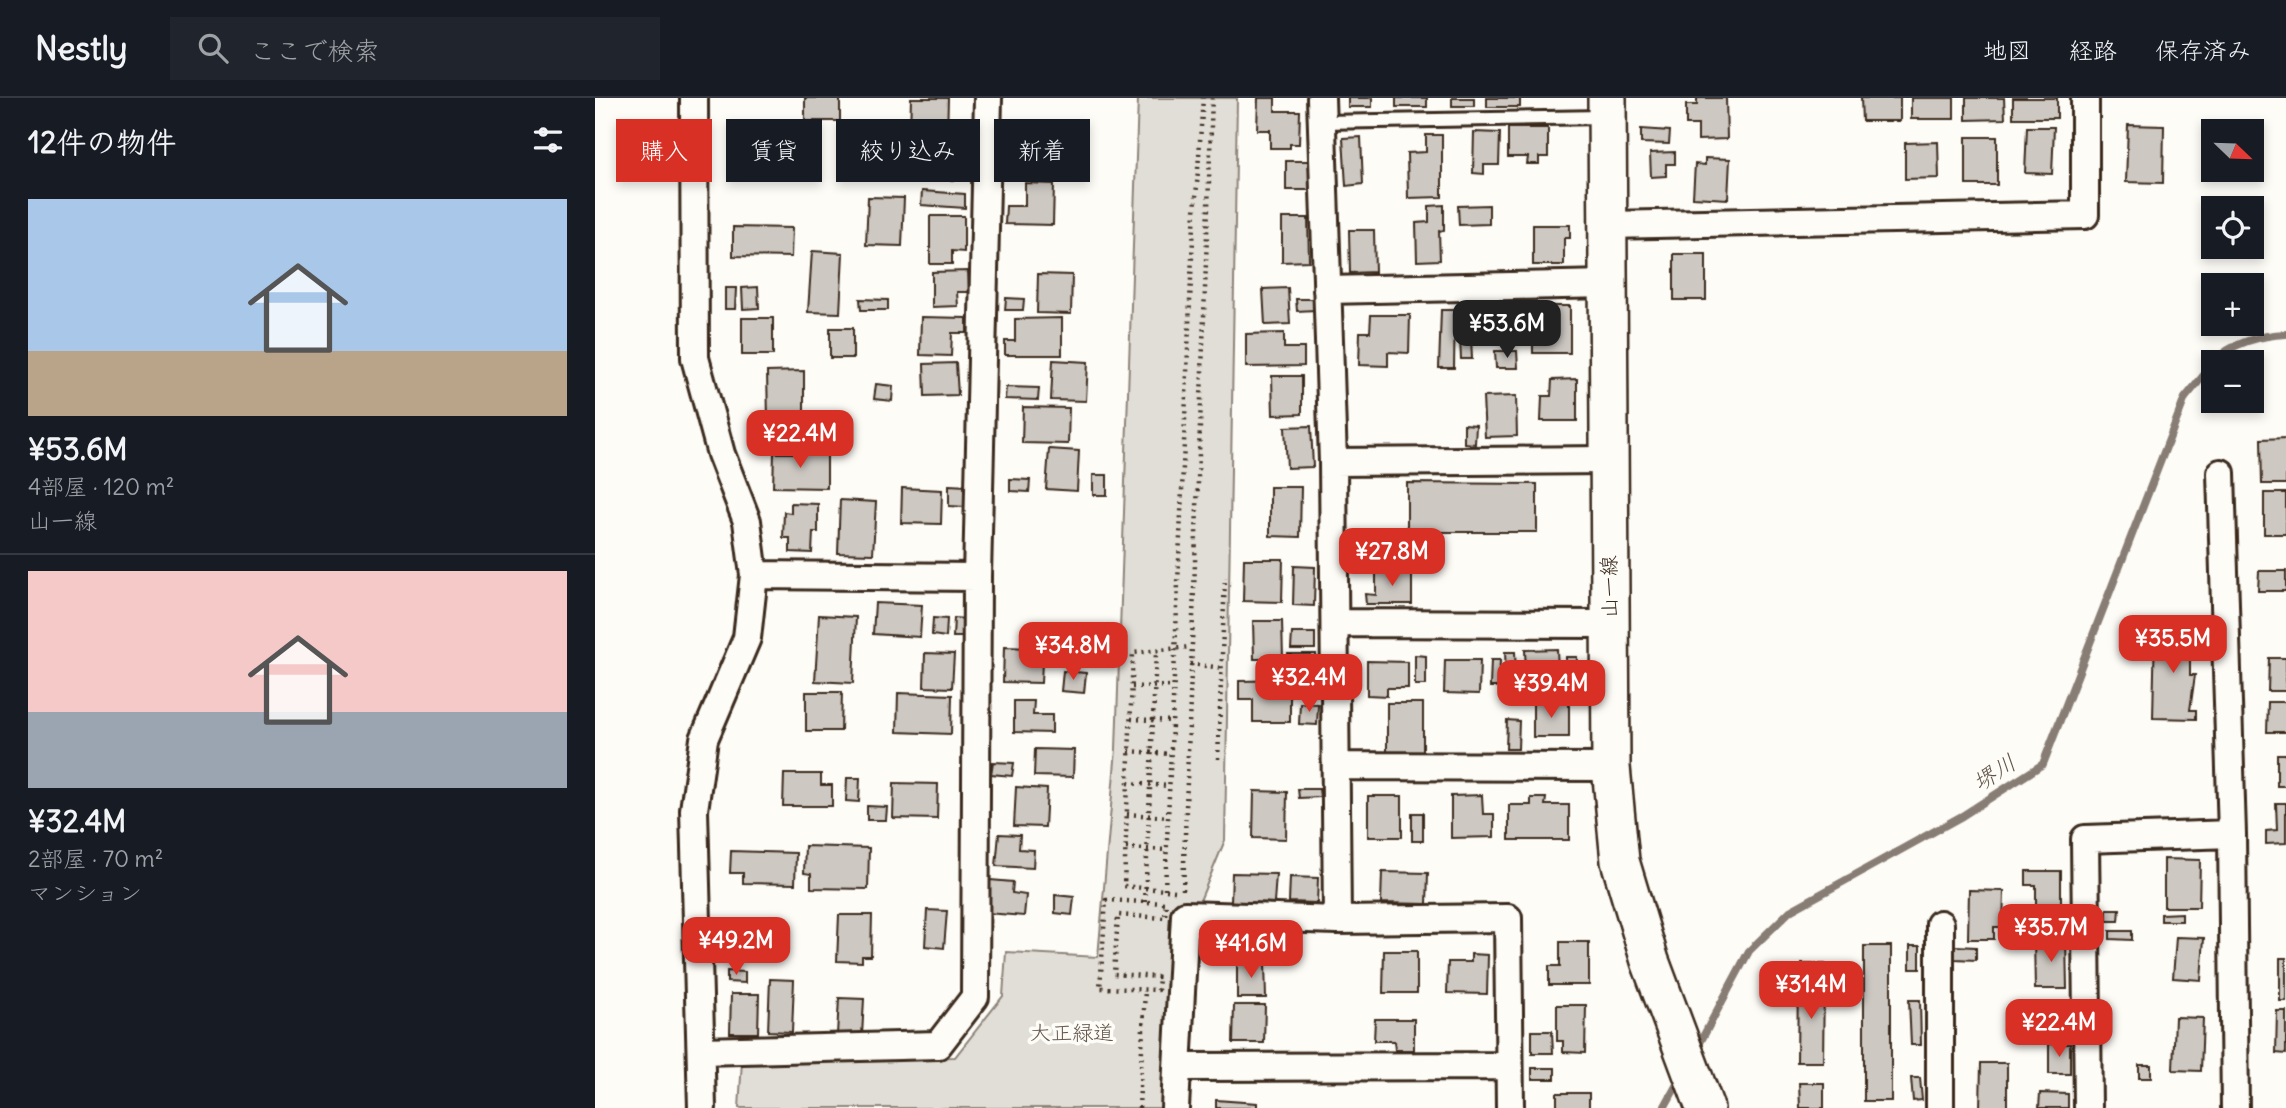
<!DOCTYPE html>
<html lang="ja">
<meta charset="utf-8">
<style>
:root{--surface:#171b24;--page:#20242c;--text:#f1f3f6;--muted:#9ea1a6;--line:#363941;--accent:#d93025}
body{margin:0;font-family:Delius,"Klee One",sans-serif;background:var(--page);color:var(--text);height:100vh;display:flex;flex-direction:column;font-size:26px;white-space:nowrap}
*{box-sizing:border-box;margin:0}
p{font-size:23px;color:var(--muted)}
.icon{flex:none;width:38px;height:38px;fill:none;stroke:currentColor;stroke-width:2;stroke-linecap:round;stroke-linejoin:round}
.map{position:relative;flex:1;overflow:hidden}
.panel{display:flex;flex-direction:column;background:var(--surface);width:595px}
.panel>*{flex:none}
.top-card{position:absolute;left:21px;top:21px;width:665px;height:63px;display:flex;gap:14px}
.needle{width:46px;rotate:113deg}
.fabs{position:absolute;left:1606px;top:21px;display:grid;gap:14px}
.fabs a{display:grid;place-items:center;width:63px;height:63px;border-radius:0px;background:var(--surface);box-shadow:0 4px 10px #0003;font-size:35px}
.price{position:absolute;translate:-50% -60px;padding:0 16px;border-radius:14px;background:var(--accent);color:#fff;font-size:23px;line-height:46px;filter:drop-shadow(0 2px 4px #0008)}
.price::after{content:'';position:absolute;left:50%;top:42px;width:21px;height:16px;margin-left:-10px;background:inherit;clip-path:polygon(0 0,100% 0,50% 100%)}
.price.active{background:#222;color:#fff}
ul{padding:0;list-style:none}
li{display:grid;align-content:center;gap:14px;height:371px;padding:0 28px}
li+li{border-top:2px solid var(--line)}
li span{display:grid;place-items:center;height:217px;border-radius:0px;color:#555}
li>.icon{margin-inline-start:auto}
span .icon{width:126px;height:126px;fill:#fffc;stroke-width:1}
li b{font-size:30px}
h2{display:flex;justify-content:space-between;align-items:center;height:84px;padding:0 28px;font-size:30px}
.chip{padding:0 24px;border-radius:0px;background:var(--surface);box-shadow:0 4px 10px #0003;font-size:24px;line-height:63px}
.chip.active{background:var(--accent);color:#fff}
header{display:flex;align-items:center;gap:42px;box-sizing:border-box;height:98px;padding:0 35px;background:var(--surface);border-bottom:2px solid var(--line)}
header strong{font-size:33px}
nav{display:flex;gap:38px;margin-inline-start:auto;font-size:24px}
.search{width:490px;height:63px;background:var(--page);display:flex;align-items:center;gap:18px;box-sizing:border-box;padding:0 24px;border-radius:0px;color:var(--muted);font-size:26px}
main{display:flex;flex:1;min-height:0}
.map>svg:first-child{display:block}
</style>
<header>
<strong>Nestly</strong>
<div class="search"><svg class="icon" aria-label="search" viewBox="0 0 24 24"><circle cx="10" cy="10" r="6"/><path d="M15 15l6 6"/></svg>ここで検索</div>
<nav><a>地図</a><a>経路</a><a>保存済み</a></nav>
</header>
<main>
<section class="panel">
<h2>12件の物件<svg class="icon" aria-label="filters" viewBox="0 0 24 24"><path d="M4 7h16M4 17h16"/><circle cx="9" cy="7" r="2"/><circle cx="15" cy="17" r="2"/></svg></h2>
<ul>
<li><span style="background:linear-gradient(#a9c7e8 70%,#b9a48a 0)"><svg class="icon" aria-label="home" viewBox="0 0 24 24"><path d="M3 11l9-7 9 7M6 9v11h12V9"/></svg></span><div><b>¥53.6M</b><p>4部屋 · 120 m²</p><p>山一線</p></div></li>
<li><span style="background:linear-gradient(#f6c9c9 65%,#9aa5b1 0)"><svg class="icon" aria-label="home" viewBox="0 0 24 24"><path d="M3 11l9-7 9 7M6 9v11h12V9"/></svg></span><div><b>¥32.4M</b><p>2部屋 · 70 m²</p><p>マンション</p></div></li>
</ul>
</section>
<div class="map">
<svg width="1691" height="1010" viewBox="0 0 1691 1010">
<rect width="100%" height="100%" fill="#fdfcf7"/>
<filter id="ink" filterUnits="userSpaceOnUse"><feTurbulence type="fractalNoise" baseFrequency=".0143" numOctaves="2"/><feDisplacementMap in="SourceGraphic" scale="14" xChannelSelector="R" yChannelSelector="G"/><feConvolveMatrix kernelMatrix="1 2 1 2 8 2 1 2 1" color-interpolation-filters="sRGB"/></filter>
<g filter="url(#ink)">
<path fill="#e1ded7" stroke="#8e847a" stroke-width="2" d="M543 0H642L630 742 602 810 591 1010H144L147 963 360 959 408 898 411 854 503 859 521 651Z"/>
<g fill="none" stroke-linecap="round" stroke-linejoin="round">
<path stroke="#887d74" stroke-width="8" d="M1619 264C1635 245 1667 237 1691 236
M1101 952 1154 853 1195 813 1367 718 1448 666 1590 300 1619 265
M1069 1010 1086 979"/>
</g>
<path fill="#cdc8c2" stroke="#3b2a1e" stroke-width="2" d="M210 0H245V23H210Z
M316 0H353L352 36 315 35Z
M663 0H680V13H705L704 46H695V50H675V32H662Z
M753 0H777V9H753Z
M801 0H832V9H801Z
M857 0H879V8H857Z
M892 0H925V9H892Z
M1102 0H1131L1132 41 1103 42V27H1091V7H1102Z
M1266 0H1305V23H1267Z
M1316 0H1359V21H1316Z
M1371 0H1409L1410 21 1371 22Z
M1418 0H1462V20H1418Z
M1533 27 1569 28 1568 85 1531 84Z
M1432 29H1459L1457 76 1430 75Z
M913 30H953V59H944V66H932L933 59H913Z
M1046 31 1075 33 1074 46 1046 45Z
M879 34 905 35 904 67H889V76L878 75Z
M831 37H847V99L813 100 812 55 831 54Z
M766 39 768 86 751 88 748 40Z
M1371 39H1402V87H1371Z
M165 42H204V64H216V80L165 79Z
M459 42H488V79H458Z
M324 44 359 46 358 54 378 55 377 74 360 73 359 82 326 81Z
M1343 44 1344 80 1310 81V45Z
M1080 54V66H1071V78L1056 79 1055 55Z
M1110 60 1135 61 1133 101 1098 99 1100 66 1110 67Z
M691 63H714V92H691Z
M430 85 459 86 458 127 410 126 411 108H430Z
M327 93 370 96V110L326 107Z
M273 99 309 100 307 148 271 147Z
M849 107V132L844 133 845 162 822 163 821 125 834 124V108Z
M894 107V126L864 127 863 108Z
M335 118H369V154L357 153V166H335Z
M687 120H713L714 163 687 164Z
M938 127H975V140H969V167H938Z
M138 129 197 130 196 159 138 158Z
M754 132H779L780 174 755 175Z
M217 153 248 155 245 215 213 214Z
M1079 156H1111V202H1079Z
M373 173 374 194H362L363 208 337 209V174Z
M443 176 477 177 476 216 442 215Z
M163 189 164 210 148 211 147 190Z
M130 190H141L140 211H130Z
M693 190 695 226 670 227 668 191Z
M411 200 429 201 428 212H410Z
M265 201 293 202V212H266Z
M701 201H720V212L702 213Z
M878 208H917V243H878Z
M938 208H975V255H938Z
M846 212H860L859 270H844Z
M776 217H815L814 255 793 254V268L764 267 765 234H775Z
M326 219 372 220V235H357L356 258 325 257Z
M147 220H178V257H147Z
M467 220V257H410V243H420V221Z
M235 230H258V260H235Z
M689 235V250H709V268L651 269V236Z
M876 239 877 261H866L865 240Z
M900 253H922L923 270H901Z
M458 262 493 264 491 303 456 302Z
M361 265 363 297 330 298 329 266Z
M209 273V338L183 339V321H173L172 274Z
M677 278H707V316L678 317Z
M982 281V323H946L947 298H956L957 282Z
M281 286 298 288 297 303 279 301Z
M411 289 444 290 443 302 410 301Z
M921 298 922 338 890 339 888 299Z
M428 309 474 310 473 346 427 345Z
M869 326 881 327 880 346 869 345Z
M716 328 718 369 692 370 690 329Z
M1691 340V386H1667L1666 341Z
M454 351 484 353 482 393 451 391Z
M179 355H232V390L178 389Z
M498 377H512V397H498Z
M415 381 435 382 434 394 415 393Z
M812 385 942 386V434H812Z
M354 387 372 388 371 409 354 408Z
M675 389H706L705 439 675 438Z
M307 390 347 392 346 426 306 425Z
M1669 395H1691V436H1669Z
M245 402 281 404 278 456 243 455Z
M196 405 223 406V434H218L217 455 195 454V440H188L189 414 196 415Z
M649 461H688L687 504 648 503Z
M699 468 720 469 719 508 698 507Z
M781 473H817V506H771L770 496 781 497Z
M1664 473H1691V493H1663Z
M280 505 327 507 325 539 278 536Z
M224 517 261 519 258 585 220 583Z
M338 520 352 521 351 539 337 537Z
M359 520 370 521 369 539H358Z
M658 523H687L688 561H659Z
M1560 531 1594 532V541H1600V559H1595V577H1600L1595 612H1601V621L1558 620Z
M697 535H720V551H696Z
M409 549 439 550V564H447L446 585 408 584Z
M962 551 964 593 932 594 930 552Z
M910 554H920L921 575H911Z
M330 555 359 556 357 590 329 589Z
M693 556H721V568L693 567Z
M820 557 831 558V587H820Z
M971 559H982L981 581H971Z
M1674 560H1691V593H1673Z
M850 562H885L884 596 849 595Z
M896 562H905L904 589H895Z
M772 563 813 564V590H792V598L772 597Z
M468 573 491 575 489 595 466 593Z
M695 582V624H658V602H644V583Z
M211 594H247L246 633H211Z
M303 595 357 597 356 636 302 634Z
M419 603H439L438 617H457V635L419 634Z
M938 604H974V639H938Z
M1673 604H1691V634H1672Z
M705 605 723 606 722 627 704 626Z
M792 605H828V655H792Z
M912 622 924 623 923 651H911Z
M440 651 479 652 478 679 439 678Z
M1682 656H1691V688H1682Z
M398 664 419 665 417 678 396 676Z
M189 676H226V687H237V708H188Z
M252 680H265L264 704 251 703Z
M299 685 343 686 342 721 298 720Z
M421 689 452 691 450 729 419 728Z
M703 691H724L725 699 704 700Z
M659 693 692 694 691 741 658 740Z
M887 697 888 716H899V739L856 740V698Z
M773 698H807V739H773Z
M936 700H951L950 707H974V742H914V707H936Z
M1681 705H1691V745L1671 746V733L1682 732Z
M272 708 292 709 291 722H272Z
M817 715H828V743H817Z
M404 736 425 737 424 751 439 752 438 770 401 768Z
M210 748 274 750 273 791 216 790V776L209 775Z
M136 753 201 755 200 786 148 785V775H135Z
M1569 761 1605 762 1604 809H1569Z
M1431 773H1466V825H1441V787H1431Z
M787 774 833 775 832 806 786 805Z
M637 775 681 776 679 805 636 804Z
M695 779 723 780 722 805 694 804Z
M395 782 418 784 417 795 431 797 429 818 392 815Z
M1374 792 1409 793 1408 829H1399V841H1373Z
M460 797 479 799 477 817 460 815Z
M1512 811H1525L1524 823H1512Z
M332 812 352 813 349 850 330 848Z
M1587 815V823H1566V816Z
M244 817H277L276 858H267V864L242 863Z
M1515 833H1537V842L1515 841Z
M1581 839 1609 840 1606 882 1578 880Z
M1439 841H1471L1472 891H1440Z
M965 844H994V887H954V868H965Z
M1269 848H1296V1003H1269Z
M1315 848H1325V871H1315Z
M1360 848 1381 849V862L1360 861Z
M789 853H822V895H788Z
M876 856 893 857 892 896 852 895 853 864H876Z
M1685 860H1691V903H1685Z
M642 864H670L671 900H642Z
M1207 866H1230V874H1207Z
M132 873 150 874V885L132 884Z
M175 881 199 882 197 934 173 933Z
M1203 883H1229L1228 964H1202Z
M136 896H164L163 935H135Z
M244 900 269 901 267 938 242 937Z
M1314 902H1325L1326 947H1316Z
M639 907H670L669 945H638Z
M962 907H991L990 955 968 954V943H962Z
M1682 913H1691V956L1681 955Z
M1580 919 1608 920 1606 973 1578 972Z
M780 921H819V952H800L799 943H779Z
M937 933H957L958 955H937Z
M1454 946H1475V976H1454Z
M1386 965H1412V1010H1385Z
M1544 967H1556V980H1544Z
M937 970H960V981H937Z
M1316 980H1325L1327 1002 1318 1003Z
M1204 985H1229V1010H1205Z
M962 995H994V1010H962Z
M1445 995 1473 996V1010H1444Z
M621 1002 662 1005V1010H621Z"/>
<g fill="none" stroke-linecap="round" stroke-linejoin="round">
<defs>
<path id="lane" d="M727 24 1008 19"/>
<path id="street" d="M99 0 100 260 126 356 152 423 159 477 152 540 109 641 99 712 107 1010
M726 0 738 364 1013 362
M1013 127 1490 117V0
M732 192 1013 186
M1626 375 1637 736 1640 1010
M159 477 382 479
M741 525 1015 526
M743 668 1016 669
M742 822 913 820 915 1010
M1345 826V1010
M106 953 343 947 380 899 382 479 393 0
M582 969 914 968
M580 1010 590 817 742 822 738 364
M1493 1010 1490 741 1637 736"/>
<path id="secondary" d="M1012 0 1016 669 1025 763 1055 863 1110 1010"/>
</defs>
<use href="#lane" stroke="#3b2a1e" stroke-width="18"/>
<use href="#street" stroke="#3b2a1e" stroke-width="32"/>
<use href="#secondary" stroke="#3b2a1e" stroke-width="42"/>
<path stroke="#3b2a1e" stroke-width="4.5" stroke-dasharray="2 5" stroke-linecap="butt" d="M595 566 627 570
M537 589 578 588
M536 621 577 623
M534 653 575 656
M623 661 630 479
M533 685 574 688
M532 716 573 719
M531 750 572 752
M570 791 597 157 608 0
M588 792 617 0
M580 793 529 788 538 555 595 549
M511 802 571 805 570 820 523 817 519 876 564 879 563 892 505 890Z
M550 804 561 554
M544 1010 550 892"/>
<use href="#lane" stroke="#fdfcf7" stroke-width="12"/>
<use href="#street" stroke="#fdfcf7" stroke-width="26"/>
<use href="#secondary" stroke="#fdfcf7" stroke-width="37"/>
</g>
</g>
<g text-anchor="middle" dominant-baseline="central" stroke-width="7" stroke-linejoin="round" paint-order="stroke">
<g font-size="21" fill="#3b2a1e" stroke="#fdfcf7">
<text transform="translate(1014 489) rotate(-91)">山一線</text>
</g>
<g font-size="21" fill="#64574c" stroke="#fdfcf7">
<text x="477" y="934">大正緑道</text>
</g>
<g font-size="23" font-style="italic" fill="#615349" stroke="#fdfcf7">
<text transform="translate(1399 674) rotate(-33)">堺川</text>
</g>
</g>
</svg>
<div class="fabs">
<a><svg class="needle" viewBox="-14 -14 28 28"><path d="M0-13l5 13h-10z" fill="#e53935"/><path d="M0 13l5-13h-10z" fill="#9ea1a6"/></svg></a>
<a><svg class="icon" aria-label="locate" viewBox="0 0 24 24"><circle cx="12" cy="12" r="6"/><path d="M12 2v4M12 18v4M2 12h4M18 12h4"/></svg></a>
<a>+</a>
<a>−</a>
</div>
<b class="price active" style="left:912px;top:262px">¥53.6M</b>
<b class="price" style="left:205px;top:372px">¥22.4M</b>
<b class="price" style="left:797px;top:490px">¥27.8M</b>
<b class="price" style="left:1578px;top:577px">¥35.5M</b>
<b class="price" style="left:478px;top:584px">¥34.8M</b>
<b class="price" style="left:714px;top:616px">¥32.4M</b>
<b class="price" style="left:956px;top:622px">¥39.4M</b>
<b class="price" style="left:1456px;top:866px">¥35.7M</b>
<b class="price" style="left:141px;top:879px">¥49.2M</b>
<b class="price" style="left:656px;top:882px">¥41.6M</b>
<b class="price" style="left:1216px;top:923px">¥31.4M</b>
<b class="price" style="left:1464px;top:961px">¥22.4M</b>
<div class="top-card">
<a class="chip active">購入</a>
<a class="chip">賃貸</a>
<a class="chip">絞り込み</a>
<a class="chip">新着</a>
</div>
</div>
</main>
